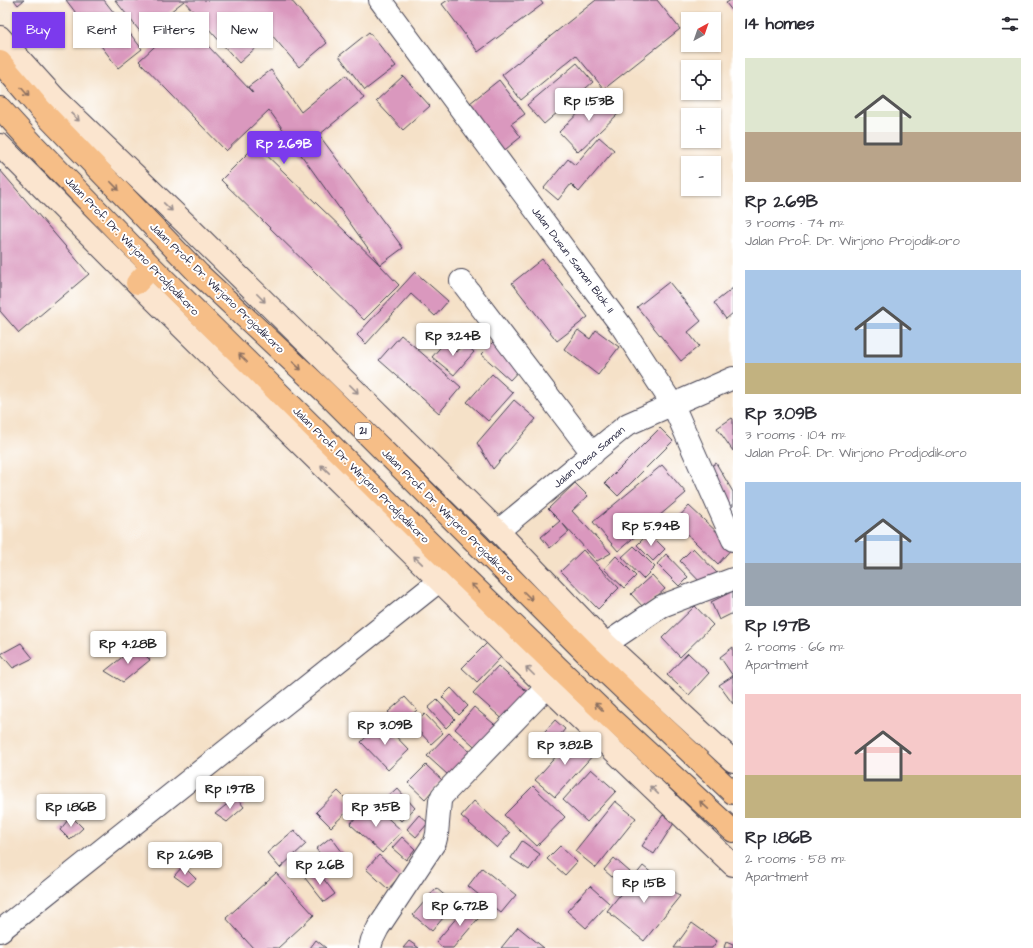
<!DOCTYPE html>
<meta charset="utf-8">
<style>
:root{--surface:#fff;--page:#f2f2f3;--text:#2b2b33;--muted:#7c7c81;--accent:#7c3aed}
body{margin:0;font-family:"Architects Daughter",sans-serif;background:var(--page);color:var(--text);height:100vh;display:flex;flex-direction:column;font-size:15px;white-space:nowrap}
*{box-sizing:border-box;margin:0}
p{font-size:13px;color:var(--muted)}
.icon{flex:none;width:22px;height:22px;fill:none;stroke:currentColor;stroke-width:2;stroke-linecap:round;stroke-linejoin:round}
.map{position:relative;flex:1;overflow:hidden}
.drawer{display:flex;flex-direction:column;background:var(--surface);width:300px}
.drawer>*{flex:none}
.guide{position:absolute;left:12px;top:12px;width:380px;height:36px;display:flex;gap:8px}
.needle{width:26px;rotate:40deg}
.buttons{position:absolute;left:681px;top:12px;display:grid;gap:8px}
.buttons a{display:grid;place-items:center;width:40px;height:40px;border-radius:0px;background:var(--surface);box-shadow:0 1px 3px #0004;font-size:20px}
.price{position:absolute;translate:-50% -34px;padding:0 9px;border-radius:4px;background:#fff;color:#222;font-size:13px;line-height:26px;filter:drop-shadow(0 1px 2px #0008)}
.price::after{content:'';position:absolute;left:50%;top:24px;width:12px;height:9px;margin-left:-6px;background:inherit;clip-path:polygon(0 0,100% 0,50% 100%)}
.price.on{background:var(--accent);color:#fff}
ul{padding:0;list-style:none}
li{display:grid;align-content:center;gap:8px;height:212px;padding:0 12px}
li span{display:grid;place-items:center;height:124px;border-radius:0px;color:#555}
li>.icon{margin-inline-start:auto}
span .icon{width:72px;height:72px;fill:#fffc;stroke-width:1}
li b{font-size:17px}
h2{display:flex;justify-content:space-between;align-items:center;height:48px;padding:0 12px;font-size:17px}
.tag{padding:0 14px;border-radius:0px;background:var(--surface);box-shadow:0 1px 3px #0004;font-size:14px;line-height:36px}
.tag.on{background:var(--accent);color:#fff}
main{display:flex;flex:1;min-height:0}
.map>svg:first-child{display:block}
</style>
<main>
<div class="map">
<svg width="733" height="948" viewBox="0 0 733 948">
<rect width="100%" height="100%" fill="#fff"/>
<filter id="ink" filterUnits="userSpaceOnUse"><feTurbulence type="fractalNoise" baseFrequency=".025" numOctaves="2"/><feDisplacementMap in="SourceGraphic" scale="8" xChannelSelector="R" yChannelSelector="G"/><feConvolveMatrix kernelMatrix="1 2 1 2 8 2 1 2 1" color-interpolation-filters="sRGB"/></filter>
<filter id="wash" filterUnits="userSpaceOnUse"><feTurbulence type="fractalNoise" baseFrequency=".012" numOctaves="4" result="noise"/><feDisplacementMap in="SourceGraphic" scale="16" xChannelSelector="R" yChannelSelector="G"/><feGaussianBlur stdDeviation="0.9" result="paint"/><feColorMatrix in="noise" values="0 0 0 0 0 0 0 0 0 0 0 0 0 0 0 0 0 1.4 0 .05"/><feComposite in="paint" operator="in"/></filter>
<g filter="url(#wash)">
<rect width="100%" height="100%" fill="#f5e1c8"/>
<g id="blocks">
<path fill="#da98be" d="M14 0H24L18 5Z
M66 0H104L142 49 118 68Z
M115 0H291L327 43 299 67 271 34 239 63 184 1 142 34Z
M448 0H540L543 4 478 52 442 4Z
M596 0H657L680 29 604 89 576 55 521 100 502 75Z
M731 0H733V12L726 3Z
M183 20 253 93 248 87 271 70 301 112 346 75 364 98 319 135 403 248 380 265 399 285 364 320 221 180 256 145 380 265 269 110 226 151 139 61Z
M369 32 396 66 365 90 339 56Z
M577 63 593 82 544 124 527 105Z
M403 76 430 106 403 130 376 101Z
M499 80 525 114 511 124 521 137 501 153 465 107Z
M599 93 619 113 578 152 559 132Z
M599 137 614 150 579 192 571 184 558 200 544 188 568 159 575 165Z
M0 170 89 274 19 333 0 311Z
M542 259 588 317 557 341 512 283Z
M415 272 448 301 435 316 411 294 366 344 357 335Z
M669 282 701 321 688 332 699 346 681 361 637 307Z
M733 288V313L726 319 714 303Z
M578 330 590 339 596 330 619 347 598 375 564 349Z
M401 335 461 387 439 413 379 360Z
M494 341 522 367 510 380 481 354Z
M445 342 456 352 464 343 474 352 454 375 432 357Z
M492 374 513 393 488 421 467 402Z
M514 400 536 419 493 469 477 443Z
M732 418 733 419V451L717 428Z
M660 428 673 441 618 496 605 483Z
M716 463 733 492V506L727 510 704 471Z
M662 465 686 493 618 551 593 522Z
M575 483 588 496 572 511 611 553 597 561 563 524 569 532 550 548 541 537 560 521 548 509Z
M689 506 733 547 718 564 674 522Z
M649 533 665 549 653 561 637 545Z
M634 546 655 567 643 579 622 557Z
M693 548 717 573 704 586 680 561Z
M583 550 619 588 598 609 561 571Z
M666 554 688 577 679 586 657 564Z
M616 556 636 576 624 588 604 569Z
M652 575 665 589 644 608 631 594Z
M733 591V613L719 620 711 602Z
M695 606 713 625 680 657 662 638Z
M21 643 33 658 13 668 1 654Z
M487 643 501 657 477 682 462 668Z
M136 646 150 660 123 682 105 671Z
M733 647V704L719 685 733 676 720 657Z
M688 653 709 673 689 695 667 675Z
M498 666 532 696 507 723 473 693Z
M451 688 468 706 459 715 442 697Z
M405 697 417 710 400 725 388 712Z
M437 700 455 719 446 728 428 708Z
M474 707 500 729 481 752 455 729Z
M425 714 443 733 431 744 413 725Z
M555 720 565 729 549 749 538 739Z
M382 722 409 750 388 770 361 742Z
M449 733 470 752 448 775 427 756Z
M575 735 595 753 555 797 535 780Z
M426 765 442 780 425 799 408 783Z
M591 769 616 791 587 822 563 800Z
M533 786 565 817 537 846 504 815Z
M397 788 415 808 401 821 383 801Z
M338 791 353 806 331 827 316 812Z
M236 797 244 807 227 822 215 814Z
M474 801 510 833 497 848 461 816Z
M615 801 636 818 596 868 575 851Z
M370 802 402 831 382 853 350 824Z
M419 815 428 823 416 837 407 829Z
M663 815 674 823 654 854 642 846Z
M71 816 83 828 70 840 60 830Z
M294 830 306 844 280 868 267 853Z
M331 837 349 861 335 872 316 849Z
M402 837 415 849 406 860 392 848Z
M522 841 540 854 529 870 511 858Z
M560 846 577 862 565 875 547 859Z
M379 855 401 875 388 889 366 869Z
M614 858 630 872 620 884 604 870Z
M183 866 196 879 188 886 174 876Z
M643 866 680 896 644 941 607 911Z
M482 868 516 895 501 913 468 886Z
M316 869 335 894 324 902 305 878Z
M276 873 314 915 278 948H253L226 918Z
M590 886 609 903 586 928 567 911Z
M436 888 455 904 432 931 413 915Z
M470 902 483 913 453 948H443L436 942Z
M692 923 717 941 712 948H674Z
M518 927 544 948H501Z
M316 940 326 948H310Z
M409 941 419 948H403Z
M726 941 733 944V948H724Z"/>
</g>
</g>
<g filter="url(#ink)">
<use href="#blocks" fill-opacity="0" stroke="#423f50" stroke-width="1"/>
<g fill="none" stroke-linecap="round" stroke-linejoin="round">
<defs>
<path id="street" d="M380 0 622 327 673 405 733 540
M461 281 593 454
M498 531 628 424 733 378
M606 644 662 606 733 579
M0 931 439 581
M370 948 372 940 378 928 435 842 437 834 440 801 442 796 547 687"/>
<path id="secondary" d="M0 37 56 99 187 225 498 531 606 644 733 761
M0 145 137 283 547 687 733 865"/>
<path id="highway" d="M0 62 40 109 199 274 325 392 592 659 733 793
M0 108 33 144 152 267 462 575 607 715 733 831
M137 283 152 267"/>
</defs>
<use href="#street" stroke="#423f50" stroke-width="24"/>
<use href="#secondary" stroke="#423f50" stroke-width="24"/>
<use href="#highway" stroke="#423f50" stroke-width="24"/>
<use href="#street" stroke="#fff" stroke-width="22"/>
<use href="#secondary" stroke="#fbe5cf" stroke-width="22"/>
<use href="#highway" stroke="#f6be87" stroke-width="22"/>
</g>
<defs><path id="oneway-shaft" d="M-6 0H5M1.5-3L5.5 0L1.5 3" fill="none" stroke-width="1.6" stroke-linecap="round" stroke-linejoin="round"/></defs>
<g stroke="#8c7061">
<use href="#oneway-shaft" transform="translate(25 92) rotate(49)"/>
<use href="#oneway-shaft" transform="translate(115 186) rotate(46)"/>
<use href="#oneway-shaft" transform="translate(243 358) rotate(-135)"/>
<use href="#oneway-shaft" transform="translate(297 366) rotate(43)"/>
<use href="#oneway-shaft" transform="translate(475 588) rotate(-136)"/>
<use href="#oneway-shaft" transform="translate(528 596) rotate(45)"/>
<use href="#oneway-shaft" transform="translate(599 707) rotate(-136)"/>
<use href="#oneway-shaft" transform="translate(704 805) rotate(-137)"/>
</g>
<g stroke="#998d8c">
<use href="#oneway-shaft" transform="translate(75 117) rotate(44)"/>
<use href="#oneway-shaft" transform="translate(168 207) rotate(44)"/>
<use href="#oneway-shaft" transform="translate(261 298) rotate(45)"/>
<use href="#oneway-shaft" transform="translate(354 389) rotate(45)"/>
<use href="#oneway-shaft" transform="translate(325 469) rotate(-136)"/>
<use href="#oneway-shaft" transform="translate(418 560) rotate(-136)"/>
<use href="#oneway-shaft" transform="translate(530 671) rotate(-135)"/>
<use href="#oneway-shaft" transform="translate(654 790) rotate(-136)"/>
</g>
</g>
<g text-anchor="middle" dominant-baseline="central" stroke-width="4" stroke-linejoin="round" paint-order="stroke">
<rect fill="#fff" stroke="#646476" stroke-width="1" x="355" y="423" width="16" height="16" rx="3"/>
<g font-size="10" font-weight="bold" fill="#22223b">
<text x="363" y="431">21</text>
</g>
<g font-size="11" fill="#22223b" stroke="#fff">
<text transform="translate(132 246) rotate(46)">Jalan Prof. Dr. Wirjono Prodjodikoro</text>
<text transform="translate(573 260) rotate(53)">Jalan Dusun Saman Blok II</text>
<text transform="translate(217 288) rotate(44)">Jalan Prof. Dr. Wirjono Projodikoro</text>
<text transform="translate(589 457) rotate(-40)">Jalan Desa Saman</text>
<text transform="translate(361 475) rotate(45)">Jalan Prof. Dr. Wirjono Prodjodikoro</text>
<text transform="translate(448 515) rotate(45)">Jalan Prof. Dr. Wirjono Projodikoro</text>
</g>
</g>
</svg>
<div class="buttons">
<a><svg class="needle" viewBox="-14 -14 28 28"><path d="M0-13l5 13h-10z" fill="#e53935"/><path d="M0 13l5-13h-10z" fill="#7c7c81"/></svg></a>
<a><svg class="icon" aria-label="locate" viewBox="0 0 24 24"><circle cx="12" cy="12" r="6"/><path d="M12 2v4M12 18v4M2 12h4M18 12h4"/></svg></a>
<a>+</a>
<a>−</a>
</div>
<b class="price" style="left:589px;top:122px">Rp 1.53B</b>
<b class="price on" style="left:284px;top:165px">Rp 2.69B</b>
<b class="price" style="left:453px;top:357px">Rp 3.24B</b>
<b class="price" style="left:651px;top:547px">Rp 5.94B</b>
<b class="price" style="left:128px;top:665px">Rp 4.28B</b>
<b class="price" style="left:385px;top:746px">Rp 3.09B</b>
<b class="price" style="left:565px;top:766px">Rp 3.82B</b>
<b class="price" style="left:230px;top:810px">Rp 1.97B</b>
<b class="price" style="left:71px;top:828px">Rp 1.86B</b>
<b class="price" style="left:376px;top:828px">Rp 3.5B</b>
<b class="price" style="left:185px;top:876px">Rp 2.69B</b>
<b class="price" style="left:320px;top:886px">Rp 2.6B</b>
<b class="price" style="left:644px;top:904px">Rp 1.5B</b>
<b class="price" style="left:460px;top:927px">Rp 6.72B</b>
<div class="guide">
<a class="tag on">Buy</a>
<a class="tag">Rent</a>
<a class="tag">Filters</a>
<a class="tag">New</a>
</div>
</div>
<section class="drawer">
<h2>14 homes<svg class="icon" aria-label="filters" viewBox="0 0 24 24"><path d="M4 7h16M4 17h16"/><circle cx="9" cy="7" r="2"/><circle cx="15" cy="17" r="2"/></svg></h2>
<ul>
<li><span style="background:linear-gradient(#dfe7d0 60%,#b9a48a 0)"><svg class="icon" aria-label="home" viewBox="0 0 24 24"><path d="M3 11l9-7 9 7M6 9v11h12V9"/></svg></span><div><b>Rp 2.69B</b><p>3 rooms · 74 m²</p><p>Jalan Prof. Dr. Wirjono Projodikoro</p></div></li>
<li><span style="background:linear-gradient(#a9c7e8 75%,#c2b280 0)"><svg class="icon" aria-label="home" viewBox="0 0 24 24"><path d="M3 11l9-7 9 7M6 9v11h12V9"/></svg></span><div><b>Rp 3.09B</b><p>3 rooms · 104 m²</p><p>Jalan Prof. Dr. Wirjono Prodjodikoro</p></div></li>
<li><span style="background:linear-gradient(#a9c7e8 65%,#9aa5b1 0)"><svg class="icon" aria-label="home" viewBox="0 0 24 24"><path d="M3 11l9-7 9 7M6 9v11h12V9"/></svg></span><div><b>Rp 1.97B</b><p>2 rooms · 66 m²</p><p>Apartment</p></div></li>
<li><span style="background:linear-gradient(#f6c9c9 65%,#c2b280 0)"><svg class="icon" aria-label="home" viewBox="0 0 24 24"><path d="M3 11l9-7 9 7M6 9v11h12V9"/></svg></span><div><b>Rp 1.86B</b><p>2 rooms · 58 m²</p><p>Apartment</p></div></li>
</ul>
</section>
</main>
